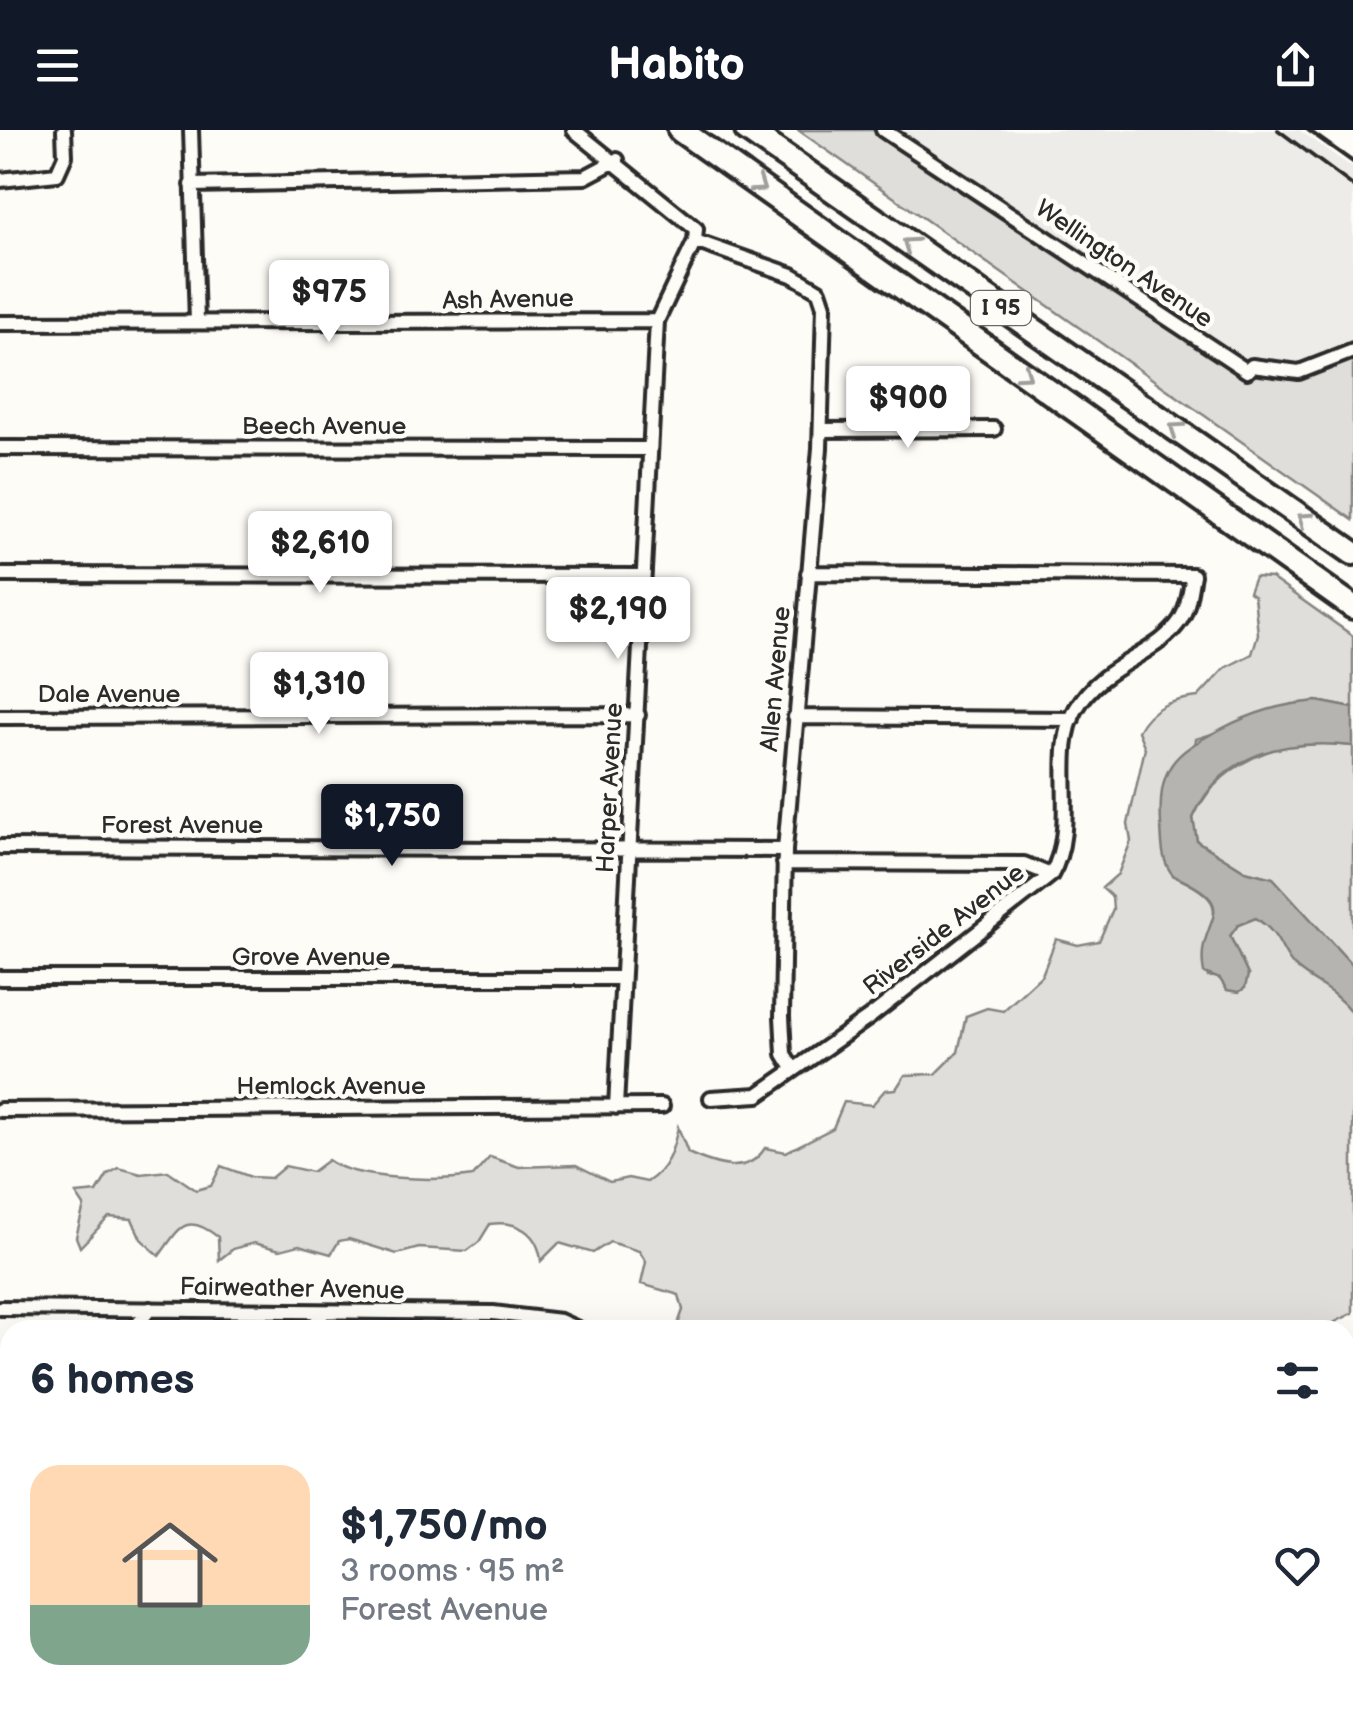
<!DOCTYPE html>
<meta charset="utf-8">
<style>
:root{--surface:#fff;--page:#f6f6f7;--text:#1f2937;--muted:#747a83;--line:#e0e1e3;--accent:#111827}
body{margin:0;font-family:"Balsamiq Sans",sans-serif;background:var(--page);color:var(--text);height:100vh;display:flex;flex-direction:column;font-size:38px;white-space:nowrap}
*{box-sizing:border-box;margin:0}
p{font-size:32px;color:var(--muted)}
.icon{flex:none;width:55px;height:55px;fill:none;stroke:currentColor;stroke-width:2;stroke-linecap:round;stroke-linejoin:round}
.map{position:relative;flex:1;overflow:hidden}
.details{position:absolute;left:0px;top:1190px;width:1355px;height:392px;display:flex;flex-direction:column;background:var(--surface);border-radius:30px 30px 0 0;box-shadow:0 10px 40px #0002}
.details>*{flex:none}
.price{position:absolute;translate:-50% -85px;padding:0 22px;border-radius:10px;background:#fff;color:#222;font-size:32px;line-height:65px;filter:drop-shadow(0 2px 5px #0008)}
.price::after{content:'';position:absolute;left:50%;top:60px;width:30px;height:22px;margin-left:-15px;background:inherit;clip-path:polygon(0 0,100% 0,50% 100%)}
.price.selected{background:var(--accent);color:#fff}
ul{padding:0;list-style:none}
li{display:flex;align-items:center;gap:30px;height:250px;padding:0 30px}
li+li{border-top:2px solid var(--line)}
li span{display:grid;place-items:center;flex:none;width:280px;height:200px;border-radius:30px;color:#555}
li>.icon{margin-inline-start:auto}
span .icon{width:120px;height:120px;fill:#fffc;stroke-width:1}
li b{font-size:42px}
h2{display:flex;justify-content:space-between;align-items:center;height:120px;padding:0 30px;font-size:42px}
header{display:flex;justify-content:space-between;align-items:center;height:130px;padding:0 30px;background:var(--accent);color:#fff;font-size:45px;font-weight:800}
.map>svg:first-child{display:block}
</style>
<header><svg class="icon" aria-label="menu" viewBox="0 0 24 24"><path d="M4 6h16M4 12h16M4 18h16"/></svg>Habito<svg class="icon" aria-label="share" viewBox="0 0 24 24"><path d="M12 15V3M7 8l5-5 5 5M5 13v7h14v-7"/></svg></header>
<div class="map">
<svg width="1353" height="1581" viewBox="0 0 1353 1581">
<rect width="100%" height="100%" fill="#fdfcf7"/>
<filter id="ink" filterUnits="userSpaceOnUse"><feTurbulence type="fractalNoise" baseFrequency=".01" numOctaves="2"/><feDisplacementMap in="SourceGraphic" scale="20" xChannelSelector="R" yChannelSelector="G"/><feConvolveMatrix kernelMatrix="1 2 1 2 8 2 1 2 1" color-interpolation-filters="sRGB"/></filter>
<g filter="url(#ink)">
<path fill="#edece8" d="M884 0H1299L1353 38V219L1317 235 1250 236Z"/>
<path fill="#dfdeda" stroke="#858482" stroke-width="2.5" d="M798 0H884L1250 236 1292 241 1353 219V390Z
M1255 447 1271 448 1353 506V578L1317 571 1196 609 1174 746C1252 781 1188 792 1208 847L1248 845 1230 806 1238 795 1255 788 1276 802 1294 836 1334 860 1353 884V1183L1319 1200H676L683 1180 679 1165 641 1154 646 1132 639 1121 610 1112 593 1123 559 1113 541 1131C538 1103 518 1090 490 1094L479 1112 467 1121 419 1118 397 1124 349 1109 339 1111 331 1124 299 1115 280 1120 254 1113 233 1119 219 1130 218 1107C184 1080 178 1101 159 1126L141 1109 132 1089 109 1087 80 1117 76 1107 84 1076 76 1064 97 1062 108 1044 119 1038 141 1044 168 1041 196 1060 211 1056 221 1036 251 1047 271 1048 285 1036 312 1042 328 1030C356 1051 439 1051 473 1046L490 1027 519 1037 576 1035 610 1052 628 1048 647 1052C668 1039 673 1020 678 997L688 1023C715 1035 747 1047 765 1018L786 1022 833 998 844 972 872 975 885 960 896 959 905 945 936 944 958 922 966 886 987 878 1003 881 1042 845 1056 809 1078 815 1099 811 1113 779 1112 767 1102 758 1118 744 1131 711 1128 694 1145 618 1138 601C1151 576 1172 570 1198 567L1225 538 1252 524 1258 504 1254 466 1249 462Z
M1307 611 1353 616V836L1273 748 1245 741 1197 711 1193 688C1214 641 1257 620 1307 611Z
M1353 1225V1416L1345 1406V1232Z
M1345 1483 1353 1489V1581H810L790 1573 1345 1572Z"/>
<path fill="#b5b4b1" stroke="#7e7d7b" stroke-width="2.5" d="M1317 571 1353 578V616C1287 609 1222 621 1193 688L1197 711 1245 741 1273 748 1353 836V884C1332 858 1319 857 1296 838 1279 822 1284 807 1256 788L1238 795 1230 806 1248 845 1245 858 1239 862 1227 860 1220 849 1204 843C1193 788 1250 780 1174 746 1161 733 1162 712 1161 695 1158 636 1173 624 1221 599 1254 582 1281 574 1317 571Z"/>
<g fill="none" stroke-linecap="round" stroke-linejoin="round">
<defs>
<path id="minor" d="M191 0 197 192
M574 0 696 99 695 111 657 191 616 977
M883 0 1247 241 1252 236 1299 242 1353 221
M0 50 57 44 65 26 64 0
M192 55 585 47 617 30
M695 111 792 145 819 161 824 176 820 318 785 720 782 887 784 924 794 940
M0 193 657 191
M821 300 994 299
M0 318 647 319
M0 445 641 446
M0 587 638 585
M795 587 1072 589
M0 717 785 720
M784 733 1024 734 1051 745
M0 848H622
M711 968 758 965 871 886 1051 745C1080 696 1050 625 1076 579 1103 532 1158 526 1181 489 1189 476 1190 459 1193 445L808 443
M0 980 662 976
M0 1178 493 1183 560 1191 580 1200
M133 1200 150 1179
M310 1200 324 1182
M0 1369 10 1356
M583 1572 594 1581
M192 1581 198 1572
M379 1581 386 1572
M562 1581 568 1572
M760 1581 768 1572"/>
<path id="secondary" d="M0 1522 10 1530
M63 1572 73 1581"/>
<path id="motorway" d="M680 0 1353 477
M747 0 1353 423"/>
</defs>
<use href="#minor" stroke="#2b2b2b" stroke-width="20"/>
<use href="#secondary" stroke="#2b2b2b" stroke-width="25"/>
<use href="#motorway" stroke="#2b2b2b" stroke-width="30"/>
<use href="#minor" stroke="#fdfcf7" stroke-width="12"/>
<use href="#secondary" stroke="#fdfcf7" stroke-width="18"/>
<use href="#motorway" stroke="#fdfcf7" stroke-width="22"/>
<path stroke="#2b2b2b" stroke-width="4" d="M1278 0 1353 56
M1308 0 1353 32"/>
</g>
<defs><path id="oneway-chevron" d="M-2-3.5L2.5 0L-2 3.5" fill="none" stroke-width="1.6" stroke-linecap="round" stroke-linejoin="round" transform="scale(2.5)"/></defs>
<g stroke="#9e9e9b">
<use href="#oneway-chevron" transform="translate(759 56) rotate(35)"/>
<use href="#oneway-chevron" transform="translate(909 114) rotate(-145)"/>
<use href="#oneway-chevron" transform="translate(1025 244) rotate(35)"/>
<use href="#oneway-chevron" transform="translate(1176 299) rotate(-145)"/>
<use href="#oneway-chevron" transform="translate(1304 389) rotate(-145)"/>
</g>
</g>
<g text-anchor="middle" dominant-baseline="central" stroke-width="9" stroke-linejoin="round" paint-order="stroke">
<rect fill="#fdfcf7" stroke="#6a6a68" stroke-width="2.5" x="971" y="161" width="60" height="34" rx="8"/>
<g font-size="22" font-weight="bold" fill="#2b2b2b">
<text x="1001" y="178">I 95</text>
</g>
<g font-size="25" fill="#2b2b2b" stroke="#fdfcf7">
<text transform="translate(1124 134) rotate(34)">Wellington Avenue</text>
<text transform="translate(508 170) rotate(-1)">Ash Avenue</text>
<text x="324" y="296">Beech Avenue</text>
<text transform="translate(776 549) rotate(-85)">Allen Avenue</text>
<text x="109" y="564">Dale Avenue</text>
<text transform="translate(610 658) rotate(-87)">Harper Avenue</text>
<text x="182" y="695">Forest Avenue</text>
<text transform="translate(944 800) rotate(-38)">Riverside Avenue</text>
<text x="311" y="827">Grove Avenue</text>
<text x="331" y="956">Hemlock Avenue</text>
<text transform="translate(292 1159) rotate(1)">Fairweather Avenue</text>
</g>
</g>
</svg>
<b class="price" style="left:329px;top:215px">$975</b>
<b class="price" style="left:908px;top:321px">$900</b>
<b class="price" style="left:320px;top:466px">$2,610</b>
<b class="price" style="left:618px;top:532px">$2,190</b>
<b class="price" style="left:319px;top:607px">$1,310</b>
<b class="price selected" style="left:392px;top:739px">$1,750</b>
<section class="details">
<h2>6 homes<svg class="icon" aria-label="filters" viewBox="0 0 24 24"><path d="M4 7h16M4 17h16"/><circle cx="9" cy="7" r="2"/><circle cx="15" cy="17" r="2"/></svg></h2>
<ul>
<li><span style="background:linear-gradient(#ffd9b3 70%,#7fa58c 0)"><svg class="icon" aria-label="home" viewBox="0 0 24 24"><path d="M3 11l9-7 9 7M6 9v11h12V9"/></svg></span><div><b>$1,750/mo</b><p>3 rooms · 95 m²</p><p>Forest Avenue</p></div><svg class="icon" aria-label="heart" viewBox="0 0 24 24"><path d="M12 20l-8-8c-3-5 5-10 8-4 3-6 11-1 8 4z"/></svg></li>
</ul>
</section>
</div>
